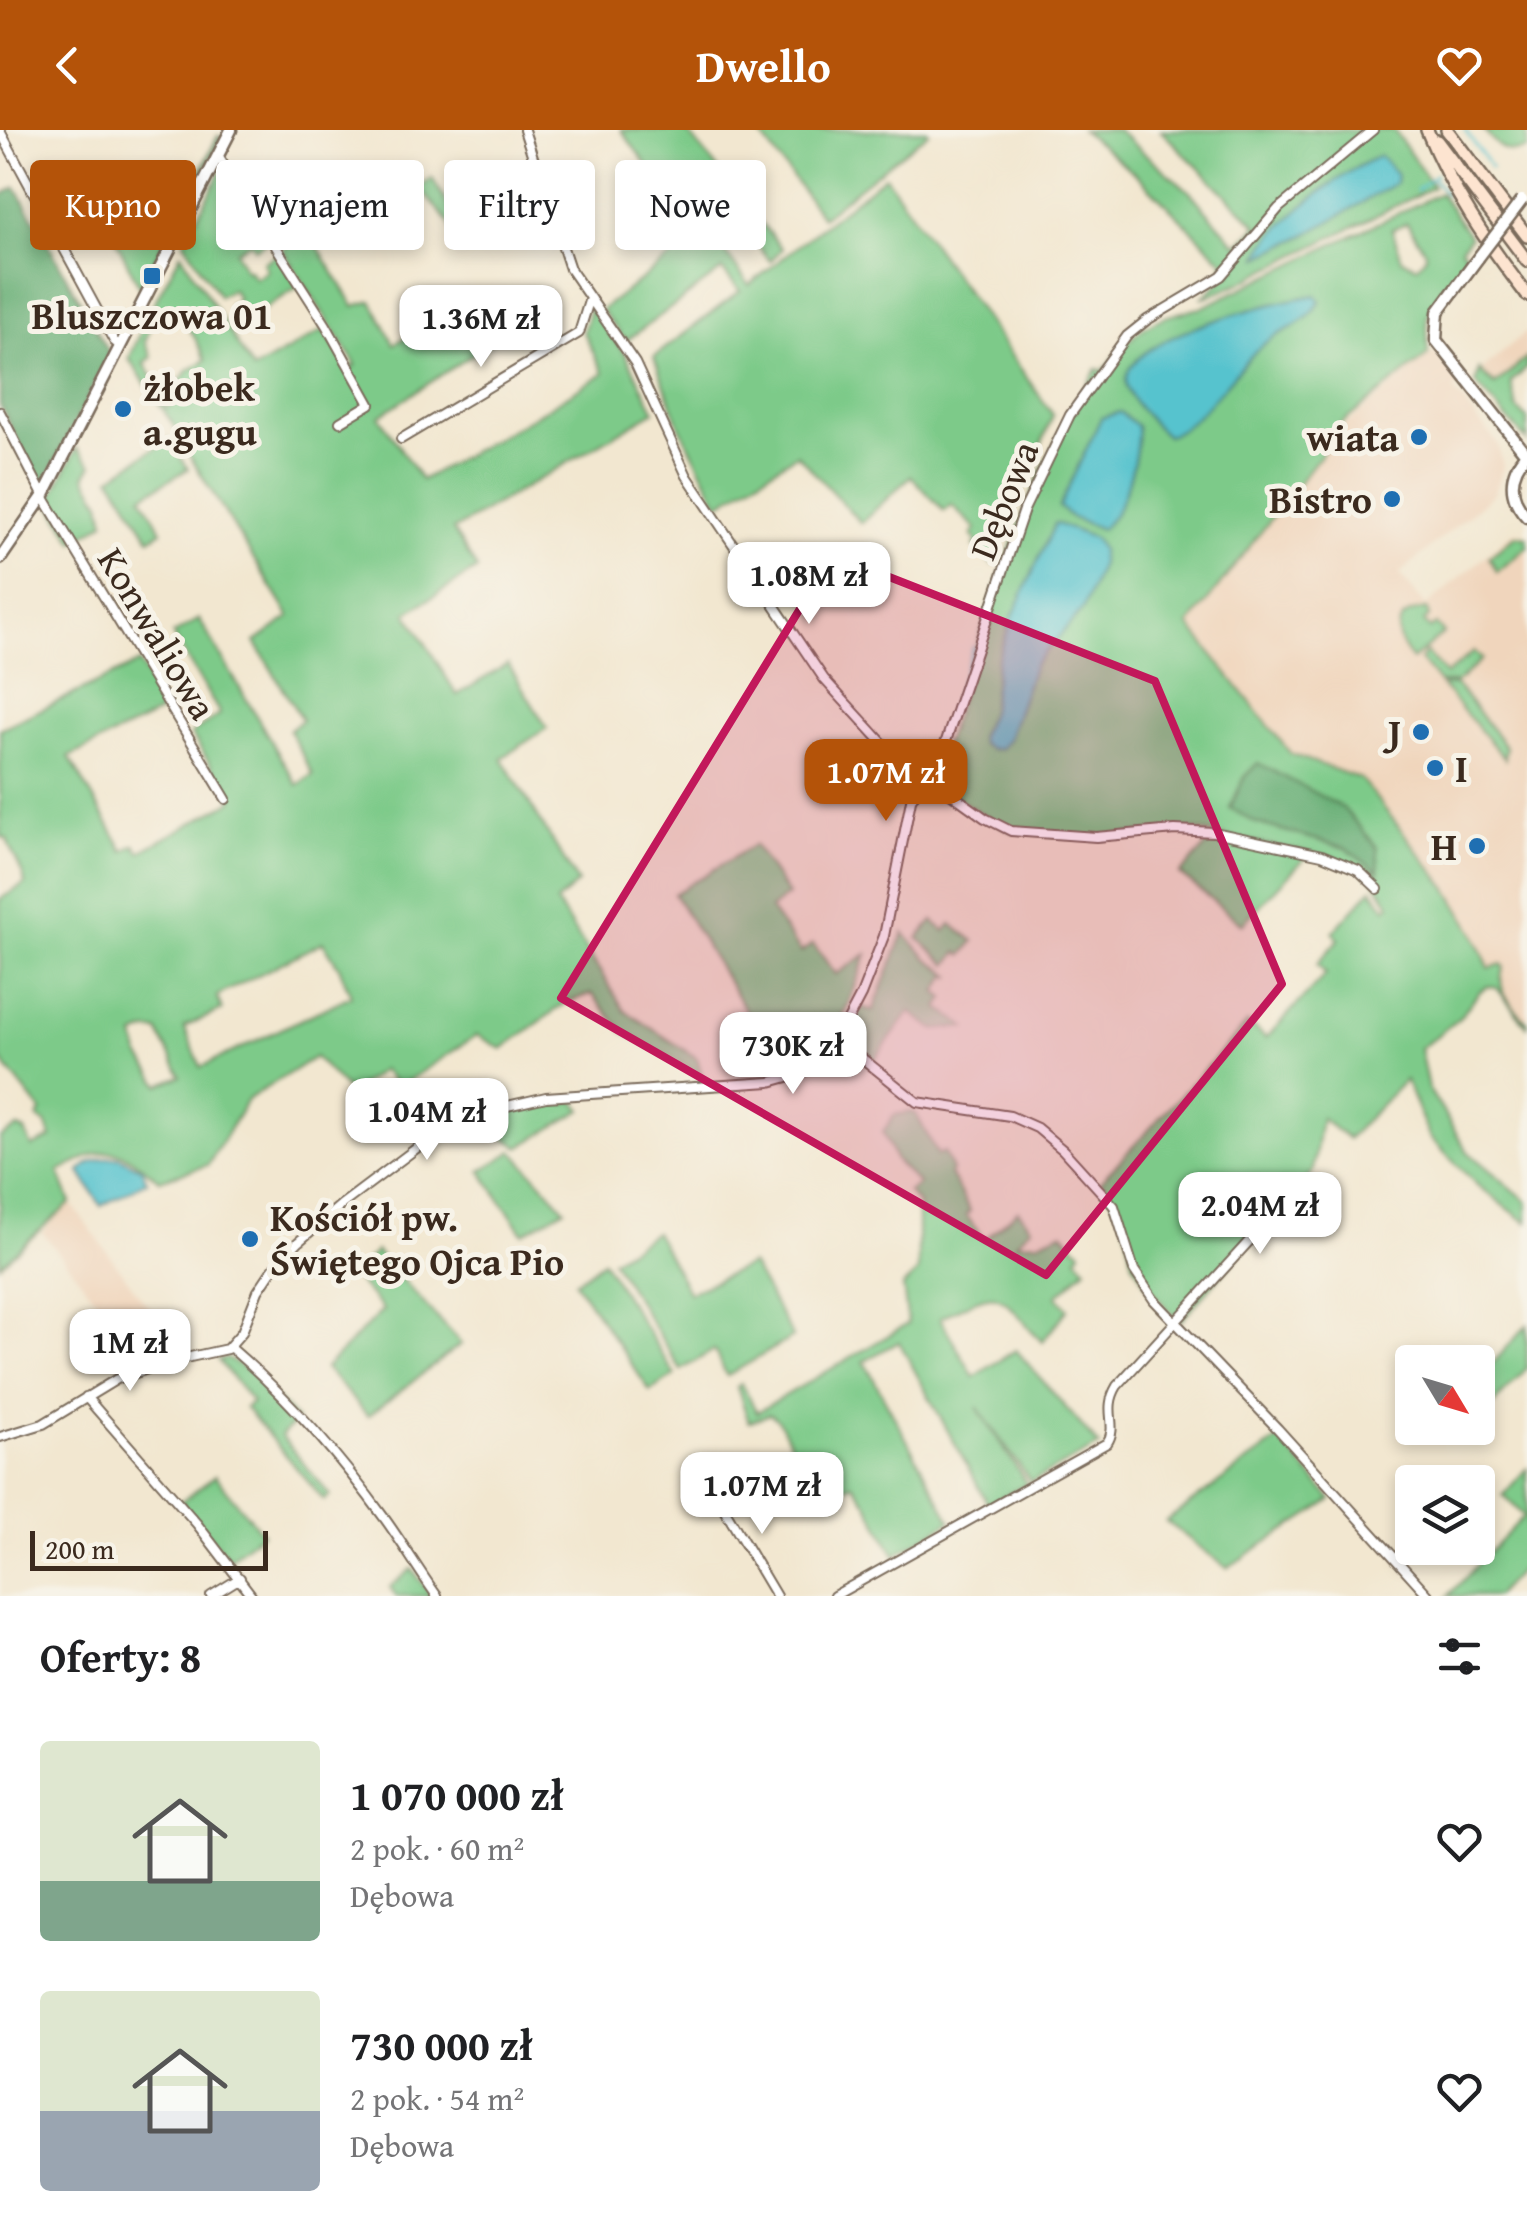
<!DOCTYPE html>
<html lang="pl">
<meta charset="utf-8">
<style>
:root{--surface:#fff;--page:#f2f2f2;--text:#202124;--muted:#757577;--accent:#b45309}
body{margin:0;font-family:"Gentium Book Plus",serif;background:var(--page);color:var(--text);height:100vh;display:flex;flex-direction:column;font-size:38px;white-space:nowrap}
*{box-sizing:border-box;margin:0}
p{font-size:32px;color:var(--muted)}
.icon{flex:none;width:55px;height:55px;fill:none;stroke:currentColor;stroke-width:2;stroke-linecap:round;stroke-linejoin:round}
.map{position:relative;height:1466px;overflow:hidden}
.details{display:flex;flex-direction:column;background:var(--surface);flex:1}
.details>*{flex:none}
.guide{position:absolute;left:30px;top:30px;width:1000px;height:90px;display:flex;gap:20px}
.needle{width:65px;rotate:128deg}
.tools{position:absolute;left:1395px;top:1215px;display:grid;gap:20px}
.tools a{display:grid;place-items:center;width:100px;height:100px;border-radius:10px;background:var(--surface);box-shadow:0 5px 15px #0003;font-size:50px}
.scale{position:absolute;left:30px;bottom:25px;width:238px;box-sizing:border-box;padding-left:10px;border:5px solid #3b2a1e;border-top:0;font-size:28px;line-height:35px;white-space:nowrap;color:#3b2a1e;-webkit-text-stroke:8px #f7f3e8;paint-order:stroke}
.price{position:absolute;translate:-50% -85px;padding:0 22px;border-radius:20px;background:#fff;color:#222;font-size:32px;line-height:65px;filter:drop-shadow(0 2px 5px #0008)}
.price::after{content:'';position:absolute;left:50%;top:60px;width:30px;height:22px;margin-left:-15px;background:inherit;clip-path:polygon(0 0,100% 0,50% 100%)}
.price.active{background:var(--accent);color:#fff}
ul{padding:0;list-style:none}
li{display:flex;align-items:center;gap:30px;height:250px;padding:0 40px}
li span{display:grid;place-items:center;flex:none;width:280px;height:200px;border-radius:10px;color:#555}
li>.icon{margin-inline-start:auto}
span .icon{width:120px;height:120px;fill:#fffc;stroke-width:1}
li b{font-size:42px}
h2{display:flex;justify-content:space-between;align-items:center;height:120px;padding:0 40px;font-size:42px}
.pill{padding:0 35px;border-radius:10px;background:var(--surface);box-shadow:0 5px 15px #0003;font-size:35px;line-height:90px}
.pill.active{background:var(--accent);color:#fff}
header{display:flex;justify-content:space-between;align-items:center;height:130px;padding:0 40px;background:var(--accent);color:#fff;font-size:45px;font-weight:600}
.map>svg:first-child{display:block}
</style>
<header><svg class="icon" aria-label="back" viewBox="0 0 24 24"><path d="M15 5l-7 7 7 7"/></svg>Dwello<svg class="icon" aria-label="heart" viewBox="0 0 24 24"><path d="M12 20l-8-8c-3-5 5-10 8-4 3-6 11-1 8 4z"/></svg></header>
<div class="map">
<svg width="1527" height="1466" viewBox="0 0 1527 1466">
<rect width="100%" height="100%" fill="#f7f3e8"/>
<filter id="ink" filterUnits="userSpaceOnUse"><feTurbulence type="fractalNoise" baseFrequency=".01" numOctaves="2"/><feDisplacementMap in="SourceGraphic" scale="20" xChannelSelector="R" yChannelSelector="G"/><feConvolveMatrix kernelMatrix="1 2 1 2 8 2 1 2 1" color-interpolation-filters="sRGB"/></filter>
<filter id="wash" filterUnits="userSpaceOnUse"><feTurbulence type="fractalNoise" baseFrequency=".0048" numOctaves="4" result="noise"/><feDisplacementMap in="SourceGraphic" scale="40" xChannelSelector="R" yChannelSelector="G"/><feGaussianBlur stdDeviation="2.25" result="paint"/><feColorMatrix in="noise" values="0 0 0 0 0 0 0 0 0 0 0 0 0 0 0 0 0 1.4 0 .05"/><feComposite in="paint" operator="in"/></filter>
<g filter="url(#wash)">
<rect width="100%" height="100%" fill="#f2e7d0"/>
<path fill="#f0d5bc" d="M1527 201V228L1494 255 1481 241Z
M1434 222 1460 253 1453 260 1498 314 1503 337 1495 363 1399 444 1426 476 1514 402 1527 405V898L1496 858 1473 801 1448 759 1398 693 1361 649 1291 624 1189 495 1332 306Z
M71 1073 142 1169 172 1204 139 1223 42 1102Z"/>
<path fill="#7dca89" stroke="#5c7a54" stroke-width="2.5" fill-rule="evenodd" d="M621 0H686L782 119 770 131 714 60 693 77 749 155 885 46 1053 285 993 434 974 416 977 411 972 405 976 399 952 375 944 381 911 346 861 393 797 324 719 374 680 297 654 227 740 161 722 140 626 211 601 180 699 106Z
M757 0H927L929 2 822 87Z
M1082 0H1117L1189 61 1237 115 1258 96 1160 0H1394L1433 57 1238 154 1201 169 1223 149 1224 132 1138 46Z
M1484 0H1527V19C1506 27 1497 16 1484 0Z
M222 40 267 111 255 119 251 112 236 121 246 141 249 140 255 148 267 140 263 133 277 124 298 157 242 193 230 175 238 169 232 159 219 166 184 112Z
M432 48 454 85 453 92 467 105 461 112 455 110 450 94 419 58Z
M1440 63 1470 107 1461 118 1468 126 1427 187 1428 225 1341 294 1342 297 1189 495 1291 624 1361 649 1448 759 1473 801 1489 838 1502 834 1504 837C1494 861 1512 874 1527 892V896L1497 858 1488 856 1479 862 1459 888 1420 919 1428 958 1468 1022 1527 1071V1093L1477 1055 1430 1008 1405 950 1348 1009 1321 988 1313 1041 1180 1192 1146 1155 1133 1132 1123 1087 1101 1051 1248 893 1266 908 1326 844 1317 834 1339 809 1333 802 1372 759 1386 778 1390 774 1374 749 1354 734 1322 725 1192 700 1096 707 1011 701 959 670 929 645 942 621C987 492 1021 353 1097 239L1103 241C1138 198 1146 189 1201 178ZM1407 93 1425 121V127L1417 136 1402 130 1392 99Z
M157 87 167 106 140 158 116 110Z
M310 104 354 176 372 171 394 214 470 169 494 210 379 286 421 350 521 294 604 243 583 202 590 178 626 225 655 281 453 400 477 439 407 483 457 565 508 534 547 598 502 628 578 753 556 772 625 881 697 928 702 946 624 902 592 864 567 872 502 919 477 905 399 957 382 940 350 963 315 927 247 970 208 1035 159 1050C115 1013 109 1015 59 1042L71 1073 0 1135V1007L18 998 25 1001 32 1017 51 1008 47 995 38 988 41 981 0 929V769L25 754C23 737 11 725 7 709L0 706V599L139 533 160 570 159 583 69 627 124 721 135 715 140 722 233 670 191 604 220 584 173 505 199 489 297 655 313 645 289 600 302 590 255 512 290 487 176 304 177 300 129 229 147 188 153 190 145 212 152 227 144 233 160 259 159 267 167 278 185 266 178 253 189 240 206 230C195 207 187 189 165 176L161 181 152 177 181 123 253 240 324 200 349 239 356 235 282 119ZM323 812 339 837 351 866 201 937 184 897 222 880 217 866ZM147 901H158L181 946 160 955 139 924 135 906Z
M1527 228V238L1511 252 1517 278 1527 289V311L1476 254 1479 240 1495 255Z
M169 309 188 339 142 366 162 401 150 409 111 347Z
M77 318 92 335 85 346 101 372 105 392 74 412 52 375 51 368Z
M1516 405 1527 407V417L1497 442 1489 427Z
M1427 479 1429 486 1424 492 1430 499 1436 494 1444 503 1412 530C1392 507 1391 483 1427 479Z
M1474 521 1482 529 1456 553H1439L1420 530 1426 522 1446 545Z
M1441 555H1456L1506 617 1505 629Z
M1213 709 1240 711 1307 726 1242 794 1180 744Z
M754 715 788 765 770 779 801 822 813 814 836 844 867 824C849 871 837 925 785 944L674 764Z
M933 791 945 801 951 794 974 811 963 825 958 822 948 835 918 808Z
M904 803 927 828 953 847 947 846 937 862 945 868 939 878 966 897 935 900 910 882 873 932 846 907 862 877 873 881Z
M575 971 582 980 520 1017 479 992 511 978Z
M911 982 916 984 938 1025 944 1022 952 1040 950 1044 970 1081 966 1085 984 1110 1018 1080 1031 1097 1016 1113 1039 1112 1062 1102 1081 1121 1077 1127 1086 1138 1057 1166 1068 1179 1042 1212C995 1161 1006 1153 940 1188L974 1247 1016 1220 1099 1316 1031 1352 977 1277 1027 1354 988 1374 899 1212 864 1231 951 1391 895 1425 867 1373 853 1354 819 1368 778 1290 770 1284 749 1292 737 1257 741 1254 757 1282 908 1194 903 1156 918 1142V1074L908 1062 919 1054 896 1031 883 1002 894 985Z
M513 1021 565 1079 523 1103 481 1041Z
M655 1102 689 1163 751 1134 793 1207 727 1246 714 1220 681 1240 612 1130Z
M376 1121 461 1214 368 1286 325 1238 383 1180 352 1145Z
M603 1131 675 1245 650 1261 575 1152Z
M1527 1195V1238L1478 1291V1250Z
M226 1228 251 1242 297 1290 281 1306 330 1365 324 1370 245 1278 252 1272 218 1230Z
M1279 1309 1332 1370 1227 1438 1166 1391Z
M1527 1338V1433L1496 1466H1448L1524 1386 1503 1365Z
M215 1346 262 1403 229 1429 181 1372Z
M412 1439 432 1466H396L390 1457Z"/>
<path fill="#66ae75" stroke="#506c4a" stroke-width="2.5" d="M218 6 222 7 143 160 140 158Z
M16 57 110 224 42 358 0 275V66Z
M1258 633 1343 678 1377 717 1379 742 1346 718 1256 693 1230 678 1245 646Z"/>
<path fill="#56c3ce" stroke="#487676" stroke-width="2.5" d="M1380 26 1397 44 1396 53 1306 105 1259 127C1270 96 1348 37 1380 26Z
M1316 165 1320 171C1309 195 1284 198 1265 213 1234 237 1202 295 1167 306 1155 296 1125 267 1126 251 1127 205 1279 171 1316 165Z
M1120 282 1137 296C1140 323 1123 384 1101 399L1072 388 1059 377 1101 288Z
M1055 393 1094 408 1101 419V434L1083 479 1034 535 1008 609 1000 619H990L981 614 979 608 991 580 997 530 1011 490Z
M119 1027 142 1039 147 1051 101 1076 80 1042C87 1030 106 1027 119 1027Z"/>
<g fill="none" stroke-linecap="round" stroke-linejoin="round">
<path stroke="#56c3ce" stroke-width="2.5" d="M1465 0 1491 38
M1434 50 1446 64
M1417 60 1436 44
M950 582 973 517"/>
</g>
</g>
<g filter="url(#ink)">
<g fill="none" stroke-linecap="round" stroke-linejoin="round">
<defs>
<path id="minor" d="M524 0 570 139 635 233 687 346 824 549 910 643 939 655 985 688 1011 701 1096 707 1175 700 1214 702 1322 725 1358 740 1378 759
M0 1 114 211 120 216
M218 26 326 195 370 274 340 292
M0 282 46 371 226 669
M401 309 579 203 589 171
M838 909 917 972 1010 986 1037 998 1063 1020 1114 1076 1134 1140 1154 1170 1278 1299 1429 1466
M230 1217C288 1267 340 1327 385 1389 403 1414 419 1441 437 1466
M86 1267 197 1394 252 1466
M0 1307 43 1294 117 1249 172 1231 227 1219 242 1202 258 1161 272 1140 297 1113 341 1075 438 1002 490 980 546 967 770 952 802 943 820 930 838 909 861 865 884 806 911 670 945 614 1024 380 1070 285 1127 206 1147 190 1221 146 1279 78 1373 0
M717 1367 776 1466
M211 1466 240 1448
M834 1466 1107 1313C1119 1295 1102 1281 1117 1256L1262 1097 1223 1063"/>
<path id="tertiary" d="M1478 128 1438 182 1436 210 1526 324
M1527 323C1508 343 1508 367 1527 387
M0 429 44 365 231 0"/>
<path id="secondary" d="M1427 0C1452 62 1487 113 1527 165
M1447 0 1527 106
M1437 11 1527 131"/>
</defs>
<use href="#minor" stroke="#7b6c5c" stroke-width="12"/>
<use href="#tertiary" stroke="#7b6c5c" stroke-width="15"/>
<use href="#secondary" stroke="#7b6c5c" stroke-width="16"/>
<use href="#minor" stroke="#fff" stroke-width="8"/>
<use href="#tertiary" stroke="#fff" stroke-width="10"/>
<use href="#secondary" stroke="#fde4d0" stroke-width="11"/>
<defs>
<path id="tertiary-bridge" d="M1478 128 1522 70"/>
</defs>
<use href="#tertiary-bridge" stroke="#7b6c5c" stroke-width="15" stroke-linecap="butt"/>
<use href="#tertiary-bridge" stroke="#fff" stroke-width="10"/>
</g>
</g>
<path fill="#c2185b" fill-opacity="0.2" stroke="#c2185b" stroke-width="8" stroke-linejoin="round" d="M833 425 1155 551 1282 854 1046 1145 561 868Z"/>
<g fill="#1f6fb2" stroke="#f7f3e8" stroke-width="4">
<rect x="142" y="136" width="20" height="20" rx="5"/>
<circle cx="123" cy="279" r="10"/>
<circle cx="1419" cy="307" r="10"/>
<circle cx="1392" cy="369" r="10"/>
<circle cx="1421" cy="602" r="10"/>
<circle cx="1435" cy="638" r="10"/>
<circle cx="1477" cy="716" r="10"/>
<circle cx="250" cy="1109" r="10"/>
</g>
<g text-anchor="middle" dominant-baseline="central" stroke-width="10" stroke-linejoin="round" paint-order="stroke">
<g font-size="38" font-weight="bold" fill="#3b2a1e" stroke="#f7f3e8" text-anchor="end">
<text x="152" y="185" text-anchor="middle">Bluszczowa 01</text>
<text x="143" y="257" text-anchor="start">żłobek<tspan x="143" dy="44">a.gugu</tspan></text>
<text x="1399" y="307">wiata</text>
<text x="1372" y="369">Bistro</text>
<text x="1401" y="602">J</text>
<text x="1455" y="638" text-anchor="start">I</text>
<text x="1457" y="716">H</text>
<text x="270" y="1087" text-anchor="start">Kościół pw.<tspan x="270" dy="44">Świętego Ojca Pio</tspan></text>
</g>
<g font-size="38" fill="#3b2a1e" stroke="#f7f3e8">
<text transform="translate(1003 370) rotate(-68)">Dębowa</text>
<text transform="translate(158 503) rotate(59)">Konwaliowa</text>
</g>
</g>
</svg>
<div class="tools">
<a><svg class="needle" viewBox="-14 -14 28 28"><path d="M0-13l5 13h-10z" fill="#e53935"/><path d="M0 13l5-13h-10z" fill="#757577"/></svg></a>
<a><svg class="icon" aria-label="layers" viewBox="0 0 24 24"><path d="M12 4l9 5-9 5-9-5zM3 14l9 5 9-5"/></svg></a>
</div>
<div class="scale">200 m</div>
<b class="price" style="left:481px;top:240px">1.36M zł</b>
<b class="price" style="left:809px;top:497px">1.08M zł</b>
<b class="price active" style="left:886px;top:694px">1.07M zł</b>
<b class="price" style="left:793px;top:967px">730K zł</b>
<b class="price" style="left:427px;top:1033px">1.04M zł</b>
<b class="price" style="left:1260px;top:1127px">2.04M zł</b>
<b class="price" style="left:130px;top:1264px">1M zł</b>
<b class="price" style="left:762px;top:1407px">1.07M zł</b>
<div class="guide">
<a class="pill active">Kupno</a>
<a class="pill">Wynajem</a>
<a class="pill">Filtry</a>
<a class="pill">Nowe</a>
</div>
</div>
<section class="details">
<h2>Oferty: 8<svg class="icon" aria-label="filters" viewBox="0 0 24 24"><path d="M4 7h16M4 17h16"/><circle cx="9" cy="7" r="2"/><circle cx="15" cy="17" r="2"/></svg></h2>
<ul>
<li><span style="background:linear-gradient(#dfe7d0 70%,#7fa58c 0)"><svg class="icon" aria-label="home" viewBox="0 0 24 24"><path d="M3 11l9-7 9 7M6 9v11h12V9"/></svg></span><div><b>1 070 000 zł</b><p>2 pok. · 60 m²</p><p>Dębowa</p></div><svg class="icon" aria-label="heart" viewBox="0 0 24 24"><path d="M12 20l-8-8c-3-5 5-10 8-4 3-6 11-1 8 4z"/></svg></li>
<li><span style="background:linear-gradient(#dfe7d0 60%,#9aa5b1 0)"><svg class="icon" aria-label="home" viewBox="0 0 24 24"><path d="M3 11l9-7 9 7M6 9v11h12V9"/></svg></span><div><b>730 000 zł</b><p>2 pok. · 54 m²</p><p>Dębowa</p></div><svg class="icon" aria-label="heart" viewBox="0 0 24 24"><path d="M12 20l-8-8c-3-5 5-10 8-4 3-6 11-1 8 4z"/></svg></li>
</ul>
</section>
